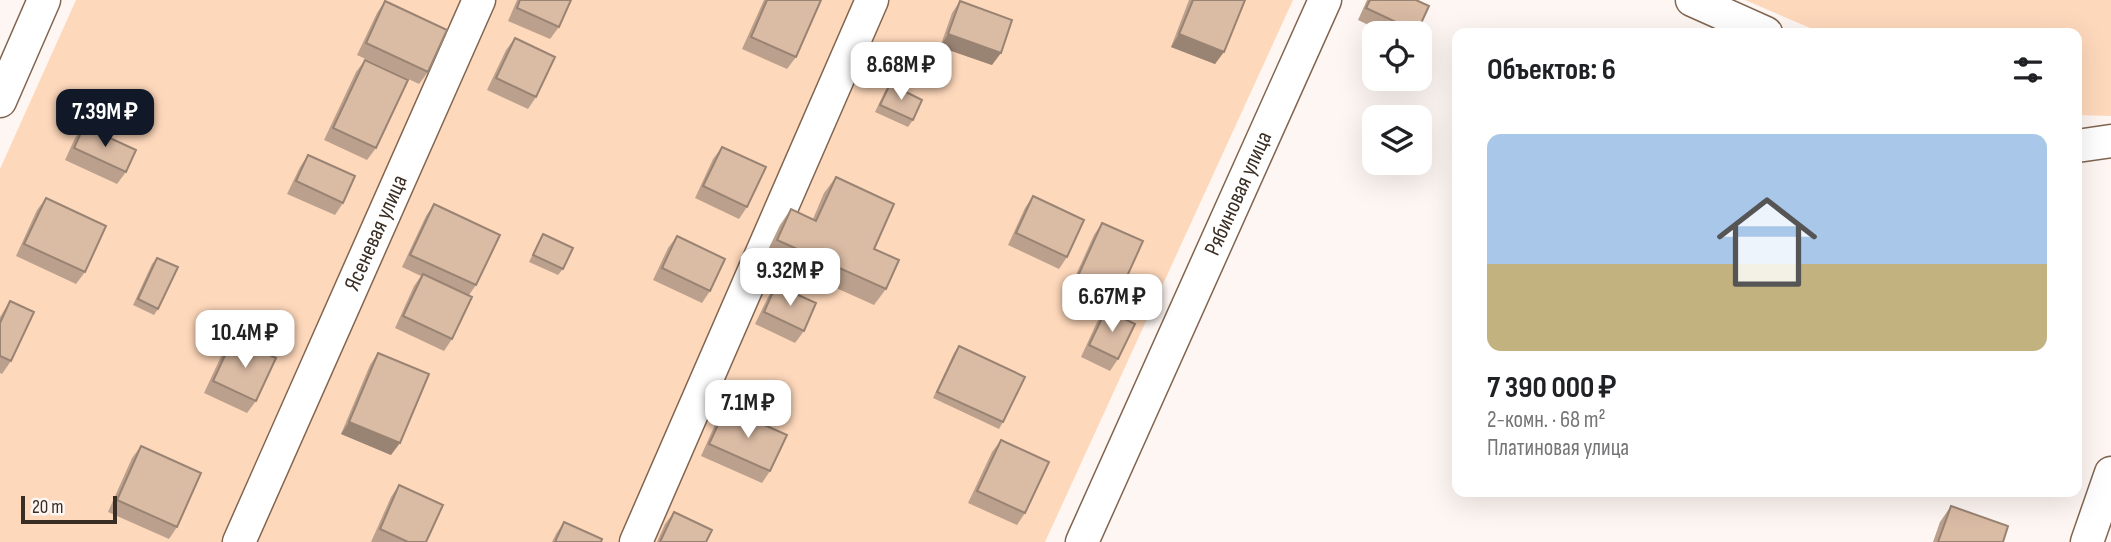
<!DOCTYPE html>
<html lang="ru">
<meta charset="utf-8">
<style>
:root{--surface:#fff;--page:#f2f2f2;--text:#202124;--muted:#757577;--accent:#111827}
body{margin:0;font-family:"Sofia Sans Condensed",sans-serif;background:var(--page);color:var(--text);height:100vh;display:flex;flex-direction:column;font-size:26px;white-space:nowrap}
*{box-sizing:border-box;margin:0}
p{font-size:23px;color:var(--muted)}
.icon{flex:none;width:38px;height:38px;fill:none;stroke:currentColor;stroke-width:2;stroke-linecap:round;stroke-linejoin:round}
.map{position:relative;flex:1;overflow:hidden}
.side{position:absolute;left:1452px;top:28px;width:630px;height:469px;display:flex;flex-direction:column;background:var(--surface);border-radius:14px;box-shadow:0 7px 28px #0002}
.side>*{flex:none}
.tools{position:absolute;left:1362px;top:21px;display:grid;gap:14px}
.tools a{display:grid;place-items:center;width:70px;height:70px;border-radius:14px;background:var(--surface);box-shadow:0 7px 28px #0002;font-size:35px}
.scale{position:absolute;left:21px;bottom:18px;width:96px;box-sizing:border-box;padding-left:7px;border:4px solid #3a2e24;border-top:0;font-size:19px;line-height:24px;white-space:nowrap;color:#3a2e24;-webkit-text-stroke:5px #fdf6f2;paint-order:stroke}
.price{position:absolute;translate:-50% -60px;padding:0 16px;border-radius:14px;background:#fff;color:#222;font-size:23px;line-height:46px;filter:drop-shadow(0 2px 4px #0008)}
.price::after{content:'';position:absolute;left:50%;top:42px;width:21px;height:16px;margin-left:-10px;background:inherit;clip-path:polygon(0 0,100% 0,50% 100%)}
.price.selected{background:var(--accent);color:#fff}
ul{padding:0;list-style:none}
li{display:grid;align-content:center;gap:14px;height:371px;padding:0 35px}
li span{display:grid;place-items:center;height:217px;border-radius:14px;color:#555}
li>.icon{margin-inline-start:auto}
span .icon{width:126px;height:126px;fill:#fffc;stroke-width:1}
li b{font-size:30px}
h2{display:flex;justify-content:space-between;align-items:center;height:84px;padding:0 35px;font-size:30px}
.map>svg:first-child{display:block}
</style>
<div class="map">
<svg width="2111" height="542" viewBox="0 0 2111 542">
<rect width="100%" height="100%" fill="#fdf6f2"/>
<path fill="#fed8bb" d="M76 0H1293L1045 542H0V169Z
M1745 0H2111V116L2077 115V33H1822Z"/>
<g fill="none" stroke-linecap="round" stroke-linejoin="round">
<defs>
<g id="minor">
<path d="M1692 0 1766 33"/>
<path d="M0 101 44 0"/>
<path d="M2077 146 2111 141"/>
<path id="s1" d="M239 542 479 0"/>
<path d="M636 542 872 0"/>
<path id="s2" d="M1082 542 1325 0"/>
<path d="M2087 542 2111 473"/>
</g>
</defs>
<use href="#minor" stroke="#816550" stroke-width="35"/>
<use href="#minor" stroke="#fff" stroke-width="32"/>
</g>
<path fill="#bba18d" d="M517 0H571L559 27 550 39 508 21Z
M764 0H821L796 57 787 69 742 49Z
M1189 0H1245L1215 64 1171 47Z
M1367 0H1416L1429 6 1416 33H1385L1358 20Z
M385 1 428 72 419 84 357 55 377 13Z
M960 1 992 65 940 47 952 13Z
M515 38 536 97 528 109 487 90 506 50Z
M365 60 376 148 367 160 324 140 356 72Z
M890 84 913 120 908 127 875 112 885 91Z
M84 126 126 172 117 184 65 160 75 138Z
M722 147 747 207 739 219 695 198 713 159Z
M308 155 343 203 335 215 287 194 300 167Z
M836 177 874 249 886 289 874 305 765 256 780 225 791 209 813 219 824 193Z
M1033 196 1067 257 1059 269 1008 245 1025 208Z
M46 198 85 272 76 284 16 256 37 210Z
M434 204 476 285 469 295 452 339 444 351 395 328 414 286 421 276 402 267 426 216Z
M1102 223 1119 294 1110 306 1070 288 1094 235Z
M543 234 563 269 558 275 529 262 539 241Z
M677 236 710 291 702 303 653 280 668 248Z
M157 258 158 309 154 315 133 305 152 264Z
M776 285 804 331 795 343 755 324 768 297Z
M10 301 11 361 2 374 0 373V317Z
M1106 310 1118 359 1110 371 1081 357 1097 322Z
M233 338 256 401 247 413 204 393 224 350Z
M959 346 1003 422 999 429 933 398 954 353Z
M378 353 391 455 341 434 370 365Z
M726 408 770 471 762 483 701 456 717 420Z
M1001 440 1025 513 1017 525 968 503 992 452Z
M141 446 177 527 169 539 108 512 132 458Z
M399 485 426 542H371L391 497Z
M1951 506 2003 542H1933L1940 522Z
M674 512 706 542H657L665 524Z
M564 522 601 542H552L556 534Z"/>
<path fill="#998373" d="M948 34 1001 53 992 65 940 47Z
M1179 34 1224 52 1215 64 1171 47Z
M349 422 400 443 391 455 341 434Z"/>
<path fill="#dabba4" stroke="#998373" stroke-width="2" d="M520 0H571L559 27 517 8Z
M767 0H821L796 57 751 37Z
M1193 0H1245L1224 52 1179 34Z
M1370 0H1416L1429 6 1417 32 1366 8Z
M385 1 447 30 428 72 366 43Z
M960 1 1012 20 1001 53 948 34Z
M515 38 555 57 536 97 496 78Z
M365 60 408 80 376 148 333 128Z
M890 84 922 100 913 120 880 105Z
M84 126 136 150 126 172 74 148Z
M722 147 766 167 747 207 703 186Z
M308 155 355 176 343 203 296 181Z
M836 177 894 204 874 249 899 260 886 289 777 240 791 209 816 221Z
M1033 196 1084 220 1067 257 1016 233Z
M46 198 106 226 85 272 24 244Z
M434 204 500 235 476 285 410 255Z
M1102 223 1143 241 1119 294 1078 276Z
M543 234 573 248 563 269 533 255Z
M677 236 725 259 710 291 662 268Z
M157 258 178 267 158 309 138 299Z
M423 274 472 297 452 339 403 316Z
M776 285 816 303 804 331 764 312Z
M10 301 34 312 11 361 0 356V323Z
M1106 310 1135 324 1118 359 1089 345Z
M233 338 276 358 256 401 213 381Z
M959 346 1025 377 1003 422 937 392Z
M378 353 429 374 400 443 349 422Z
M726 408 787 435 770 471 709 444Z
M1001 440 1049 462 1025 513 977 491Z
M141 446 201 473 177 527 117 500Z
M399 485 443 505 426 542H408L380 529Z
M1951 506 2008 526 2003 542H1938Z
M674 512 712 530 706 542H660Z
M564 522 602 539 601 542H555Z"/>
<g text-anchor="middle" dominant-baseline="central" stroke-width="5" stroke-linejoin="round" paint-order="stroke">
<g font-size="23" fill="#3a2e24" stroke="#fdf6f2">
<text stroke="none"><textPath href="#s2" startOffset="382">Рябиновая улица</textPath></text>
<text stroke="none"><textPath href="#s1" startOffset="338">Ясеневая улица</textPath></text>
</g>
</g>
</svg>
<div class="tools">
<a><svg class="icon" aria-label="locate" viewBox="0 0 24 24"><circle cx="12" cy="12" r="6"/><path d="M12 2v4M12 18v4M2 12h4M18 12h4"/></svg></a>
<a><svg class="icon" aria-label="layers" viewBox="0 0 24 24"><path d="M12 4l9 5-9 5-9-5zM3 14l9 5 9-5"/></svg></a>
</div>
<div class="scale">20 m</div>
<b class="price" style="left:901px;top:102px">8.68M ₽</b>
<b class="price selected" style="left:105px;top:149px">7.39M ₽</b>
<b class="price" style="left:790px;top:308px">9.32M ₽</b>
<b class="price" style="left:1112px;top:334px">6.67M ₽</b>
<b class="price" style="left:245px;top:370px">10.4M ₽</b>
<b class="price" style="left:748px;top:440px">7.1M ₽</b>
<section class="side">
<h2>Объектов: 6<svg class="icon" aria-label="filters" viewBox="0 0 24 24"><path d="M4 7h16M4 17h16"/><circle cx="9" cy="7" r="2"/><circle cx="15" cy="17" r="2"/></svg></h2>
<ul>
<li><span style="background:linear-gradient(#a9c7e8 60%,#c2b280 0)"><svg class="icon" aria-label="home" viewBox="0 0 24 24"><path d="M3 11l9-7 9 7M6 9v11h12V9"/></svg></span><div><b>7 390 000 ₽</b><p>2-комн. · 68 m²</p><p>Платиновая улица</p></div></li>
</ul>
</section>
</div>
